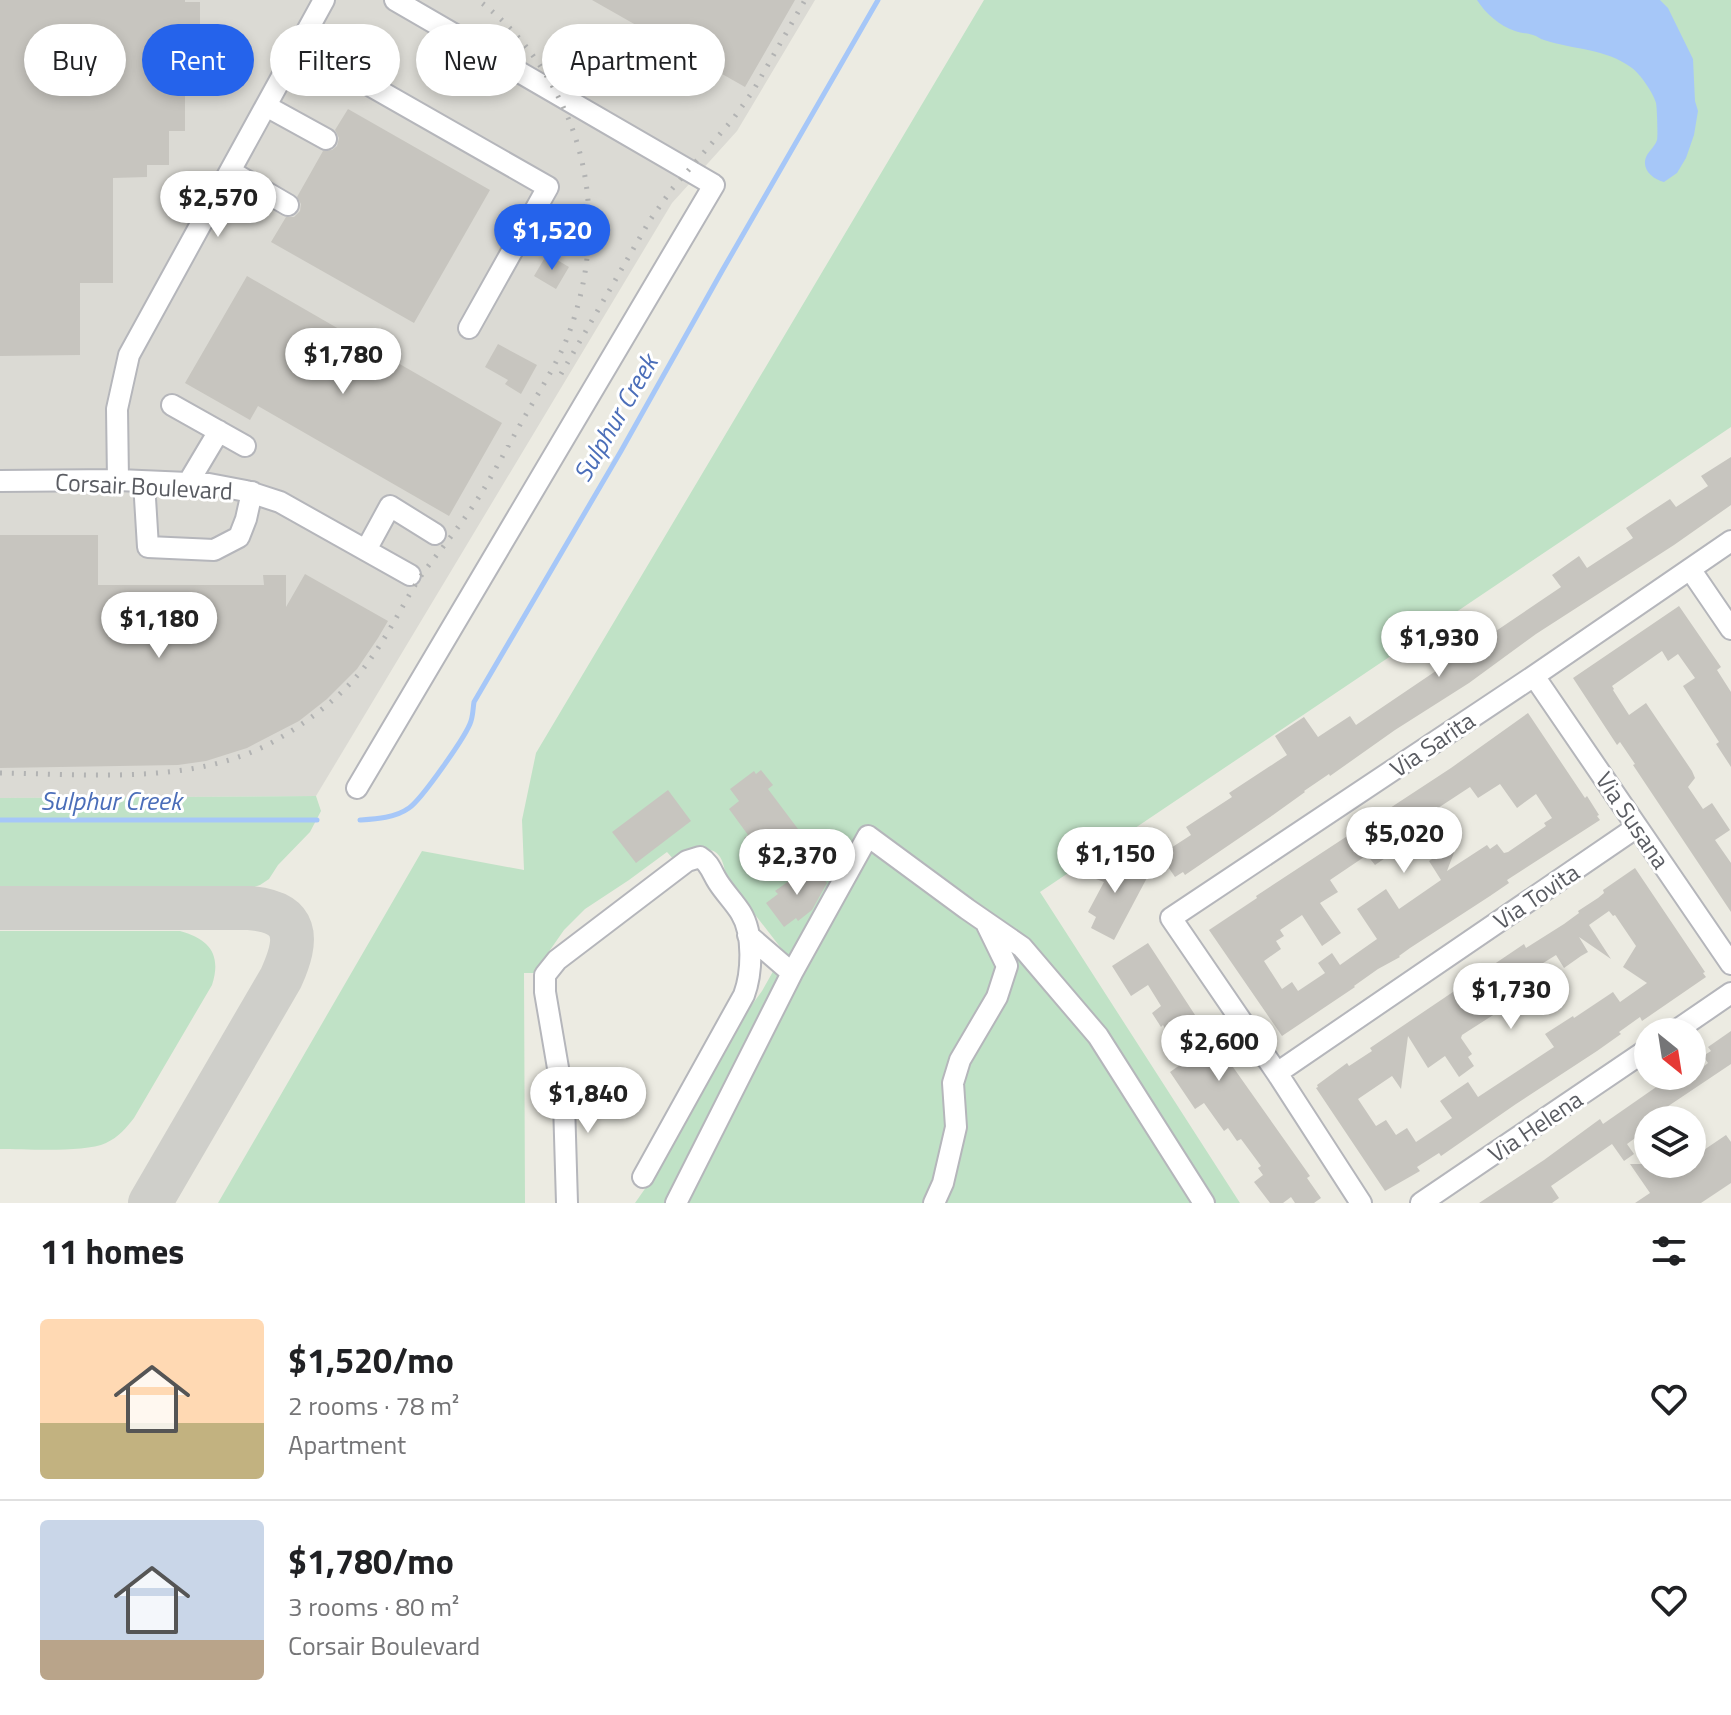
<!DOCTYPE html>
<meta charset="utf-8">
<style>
:root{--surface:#fff;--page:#f6f6f6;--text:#202124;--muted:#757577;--line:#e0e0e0;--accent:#2563eb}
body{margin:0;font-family:"Titillium Web",sans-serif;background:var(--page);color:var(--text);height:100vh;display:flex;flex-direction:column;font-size:30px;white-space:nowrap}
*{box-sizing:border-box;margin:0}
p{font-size:26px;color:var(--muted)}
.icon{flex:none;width:44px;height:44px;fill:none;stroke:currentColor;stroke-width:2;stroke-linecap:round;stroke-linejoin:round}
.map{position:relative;height:1203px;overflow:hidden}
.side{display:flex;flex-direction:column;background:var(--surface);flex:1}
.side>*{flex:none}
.banner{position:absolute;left:24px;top:24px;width:800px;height:72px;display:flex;gap:16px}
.needle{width:52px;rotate:150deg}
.buttons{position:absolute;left:1634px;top:1018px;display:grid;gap:16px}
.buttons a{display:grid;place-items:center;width:72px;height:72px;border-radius:50%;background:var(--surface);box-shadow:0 4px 12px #0003;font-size:40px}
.price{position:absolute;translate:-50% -68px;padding:0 18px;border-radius:28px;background:#fff;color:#222;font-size:26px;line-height:52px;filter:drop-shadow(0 2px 4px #0008)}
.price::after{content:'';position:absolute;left:50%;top:48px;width:24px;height:18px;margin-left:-12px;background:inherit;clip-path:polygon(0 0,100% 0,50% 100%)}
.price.selected{background:var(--accent);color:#fff}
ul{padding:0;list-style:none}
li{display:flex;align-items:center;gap:24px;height:200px;padding:0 40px}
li+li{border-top:2px solid var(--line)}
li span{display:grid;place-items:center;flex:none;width:224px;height:160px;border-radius:8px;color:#555}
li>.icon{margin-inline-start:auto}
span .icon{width:96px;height:96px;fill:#fffc;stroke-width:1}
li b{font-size:34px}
h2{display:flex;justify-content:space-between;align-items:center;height:96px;padding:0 40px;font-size:34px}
.chip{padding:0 28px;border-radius:36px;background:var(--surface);box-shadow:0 4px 12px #0003;font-size:28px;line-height:72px}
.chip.selected{background:var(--accent);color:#fff}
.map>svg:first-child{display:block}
</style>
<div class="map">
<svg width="1731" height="1203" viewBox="0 0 1731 1203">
<rect width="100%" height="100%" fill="#ecebe2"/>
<path fill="#dbdad4" d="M0 0H815L737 131 672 203 316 796 0 798Z"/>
<path fill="#c0e2c6" d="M984 0H1731V427L1040 892 1240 1203H635L649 1183 730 1035 762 991 784 952 726 877C721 838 701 849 675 861L667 852 629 880 585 909 564 930 534 973H524L525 1203H218L422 851 524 870 522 820 536 753Z
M316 796 321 811 310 832 278 865 269 879 260 885 240 892H0V798Z
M0 931H180C209 939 222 954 212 985L134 1118C126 1128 119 1137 106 1143 84 1153 27 1149 0 1149Z"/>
<path fill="#a6c7f8" d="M1477 0H1660L1668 8 1693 59 1695 101 1698 111 1694 135 1686 158 1677 173 1664 182C1652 179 1640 168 1647 155 1650 150 1655 146 1657 140 1658 136 1657 107 1656 103 1653 92 1640 74 1632 68 1605 48 1574 50 1544 40 1540 39 1537 36 1533 35 1527 33 1520 33 1515 31 1500 26 1485 13 1477 0Z"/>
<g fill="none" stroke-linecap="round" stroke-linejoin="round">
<path stroke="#a6c7f8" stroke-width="5" d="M0 820H317
M360 820C376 819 395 818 409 808 421 800 467 735 471 721 473 715 473 708 474 702L621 451 722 271 878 0"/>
<path stroke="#cfcfca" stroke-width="44" d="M0 908H249C299 912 299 938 281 978L150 1203"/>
</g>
<path fill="#c7c5bf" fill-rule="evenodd" d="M0 0H185V2H200V33H185V131H169V165H147V177L113 178V283H80V355L0 356Z
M592 0H795L745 87Z
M348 109 490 190 414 323 271 242 286 217H294L300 211 301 204 297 197 323 151 332 150 337 146 339 138 335 130Z
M547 254 569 267 556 289 534 276Z
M247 276 502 423 449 516 258 406 250 420 185 383Z
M498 344 537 365 521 394 505 384 508 380 485 367Z
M1731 457V505L1674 545 1536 634 1469 683 1395 730 1330 776 1329 774 1304 791 1305 792 1273 815 1185 875 1183 872 1175 877 1160 855 1191 835 1186 827 1232 797 1229 793 1287 755 1275 736 1304 717 1318 737 1350 716 1356 725 1458 656 1451 645 1487 623 1493 633 1561 587 1552 575 1579 556 1587 568 1633 538 1626 528 1647 514 1670 499 1676 507 1708 486 1701 476Z
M0 535H98V585H264L263 575H286V607L305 574 388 621 378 638 357 669 327 699 299 721 247 748 206 761 178 765 0 768Z
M1679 606 1721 667 1717 670 1731 692V767L1716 744 1719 742 1683 686 1695 678 1678 654 1668 661 1662 651 1612 686 1614 689 1613 690 1629 715 1646 703 1692 771 1695 778 1688 787 1703 809 1712 803 1730 830 1715 840 1731 863V912L1633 765 1635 764 1620 742 1617 745 1573 678Z
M1528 713 1585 798 1587 796 1599 815 1597 816 1600 820 1507 880 1509 883 1490 896 1410 948 1399 956 1400 957 1378 969 1354 986 1355 987 1282 1036 1209 930 1257 898 1256 896 1451 768ZM1500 784 1517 808 1536 794 1552 818 1544 823 1546 826 1508 852 1504 853 1497 844 1490 849 1487 845 1447 871 1458 842 1429 861 1441 880 1399 909 1386 889 1357 909 1377 939 1340 965 1332 953 1318 963 1325 973 1298 991 1292 982 1282 989 1264 961 1281 949 1276 941 1284 936 1280 930 1302 915 1322 946 1341 933 1320 903 1338 892 1330 880 1367 855 1375 865 1410 841 1403 831 1470 787 1478 798Z
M761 770 773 785 768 789 807 841 782 859 776 851 765 859 760 852 757 855 744 838 748 835 729 809 739 801 730 789 754 771 756 774Z
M668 790 691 821 636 863 612 832Z
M1138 828 1151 849 1169 837 1150 872 1126 836Z
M1118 857 1149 874 1114 940 1091 928 1096 917 1088 912 1104 882 1080 873 1081 866 1110 871Z
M814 867 827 883 812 910 798 921 796 918 784 927 766 903 778 894 775 891 800 873 802 876Z
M1635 868 1705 972 1703 973 1706 977 1642 1021 1640 1017 1619 1032 1621 1034 1597 1051 1516 1104 1441 1156 1439 1153 1417 1167 1420 1171 1385 1191 1316 1088 1318 1087 1317 1085 1347 1063 1349 1066 1372 1051 1370 1048 1524 944 1526 948 1564 924 1579 913 1578 911 1598 898 1604 893 1603 890ZM1609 911 1613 916 1615 915 1636 946 1623 967 1647 983 1620 1002 1613 992 1574 1018 1573 1016 1545 1034 1554 1047 1478 1097 1468 1082 1440 1101 1452 1118 1416 1142 1407 1128 1396 1135 1386 1120 1376 1126 1358 1099 1392 1076 1401 1089 1408 1036 1428 1068 1445 1056 1459 1077 1474 1066 1468 1057 1472 1054 1461 1038 1462 1035 1501 1010 1493 998 1522 979 1529 990 1541 983 1532 970 1556 955 1564 968 1581 956 1588 952 1579 937 1611 959 1589 925Z
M1148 943 1197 1018 1201 1015 1228 1060 1310 1176 1307 1178 1321 1198 1314 1203H1295L1291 1197 1283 1203H1270L1254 1182 1263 1175 1258 1168 1261 1166 1241 1139 1237 1141 1228 1128 1224 1131 1204 1103 1195 1109 1170 1072 1194 1055 1177 1029 1169 1035 1163 1025 1161 1027 1152 1013 1161 1006 1148 985 1131 996 1112 966Z
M1731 1031V1064L1637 1127 1642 1133 1627 1144 1634 1154 1624 1161 1612 1144 1551 1186 1559 1198 1552 1203H1479L1544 1160 1600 1119 1603 1124 1672 1076H1692L1708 1063 1703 1056 1711 1051 1708 1047Z
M1726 1135 1731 1142V1183L1701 1203H1635L1650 1193 1630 1164H1662L1669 1173 1684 1164H1692V1158Z"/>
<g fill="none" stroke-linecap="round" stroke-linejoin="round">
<defs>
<path id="minor" d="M299 45 548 187 469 328
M266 106 326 139
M230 171 288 205
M172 405 245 446
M118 480 117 409 129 355 324 0
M0 481 118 480 188 483 209 484 246 491 280 502 410 575
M144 482 148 547 214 550 239 537 246 519 252 492
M188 483 219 431
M366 550 390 506 435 534
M1690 569 1731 629
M1534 676 1731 964
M357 788 714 185 395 0
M748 935 792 973 868 836 967 909 1022 947 1098 1036 1204 1203
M1674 1032 1731 993
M1277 1073 1637 827
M567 1203 564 1103 545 992V975L557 960 687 861 700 857C710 863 712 873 718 882 725 893 735 903 741 913 754 934 752 974 744 995L643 1177
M676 1203 792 973
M934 1203 943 1183 956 1127 953 1083 960 1060 997 997 1007 966 987 925
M1361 1203 1277 1073 1171 918 1534 676 1731 541
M1421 1203 1648 1049"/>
</defs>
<use href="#minor" stroke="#b5b6bb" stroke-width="24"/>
<use href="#minor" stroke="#fff" stroke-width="20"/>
<path stroke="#b2b3b3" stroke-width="5" stroke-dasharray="2 10" stroke-linecap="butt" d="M561 374 650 220 672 189 733 119 753 91 805 0
M0 773C90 774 198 786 278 739 316 717 352 688 376 651 393 626 406 598 423 573 441 549 460 526 477 500 494 473 509 444 525 416 538 394 552 371 563 348 595 273 599 188 566 113 546 68 517 29 478 0"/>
</g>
<g text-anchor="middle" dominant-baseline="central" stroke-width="6" stroke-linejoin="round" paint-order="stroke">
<g font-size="24" fill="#5a5c62" stroke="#fff">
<text transform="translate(144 486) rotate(3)">Corsair Boulevard</text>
<text transform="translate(1432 744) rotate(-34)">Via Sarita</text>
<text transform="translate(1633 820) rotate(56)">Via Susana</text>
<text transform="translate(1536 896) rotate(-34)">Via Tovita</text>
<text transform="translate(1535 1126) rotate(-34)">Via Helena</text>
</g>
<g font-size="26" font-style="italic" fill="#4b6eb9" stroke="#fff">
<text transform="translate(615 418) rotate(-60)">Sulphur Creek</text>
<text x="111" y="800">Sulphur Creek</text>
</g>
</g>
</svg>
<div class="buttons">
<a><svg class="needle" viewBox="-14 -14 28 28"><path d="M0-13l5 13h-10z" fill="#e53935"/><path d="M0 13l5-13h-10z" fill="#757577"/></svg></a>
<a><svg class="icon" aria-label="layers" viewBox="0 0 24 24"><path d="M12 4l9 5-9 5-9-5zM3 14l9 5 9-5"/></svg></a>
</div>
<b class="price" style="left:218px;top:239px">$2,570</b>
<b class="price selected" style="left:552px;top:272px">$1,520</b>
<b class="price" style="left:343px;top:396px">$1,780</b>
<b class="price" style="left:159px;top:660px">$1,180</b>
<b class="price" style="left:1439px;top:679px">$1,930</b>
<b class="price" style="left:1404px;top:875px">$5,020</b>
<b class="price" style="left:1115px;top:895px">$1,150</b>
<b class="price" style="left:797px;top:897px">$2,370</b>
<b class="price" style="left:1511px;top:1031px">$1,730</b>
<b class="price" style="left:1219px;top:1083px">$2,600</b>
<b class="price" style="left:588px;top:1135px">$1,840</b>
<div class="banner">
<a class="chip">Buy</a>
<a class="chip selected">Rent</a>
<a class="chip">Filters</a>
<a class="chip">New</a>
<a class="chip">Apartment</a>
</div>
</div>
<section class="side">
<h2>11 homes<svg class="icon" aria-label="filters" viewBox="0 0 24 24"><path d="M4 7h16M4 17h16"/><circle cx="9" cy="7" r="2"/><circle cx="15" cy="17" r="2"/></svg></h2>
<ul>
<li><span style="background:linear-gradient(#ffd9b3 65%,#c2b280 0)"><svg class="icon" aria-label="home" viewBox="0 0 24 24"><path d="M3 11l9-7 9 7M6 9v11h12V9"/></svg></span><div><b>$1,520/mo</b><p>2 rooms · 78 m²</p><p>Apartment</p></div><svg class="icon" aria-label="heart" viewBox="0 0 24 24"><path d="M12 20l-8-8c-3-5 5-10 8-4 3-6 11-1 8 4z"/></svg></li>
<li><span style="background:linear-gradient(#c9d6e8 75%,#b9a48a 0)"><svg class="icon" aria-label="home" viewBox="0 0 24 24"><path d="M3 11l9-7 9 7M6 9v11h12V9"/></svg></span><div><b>$1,780/mo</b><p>3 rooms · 80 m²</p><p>Corsair Boulevard</p></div><svg class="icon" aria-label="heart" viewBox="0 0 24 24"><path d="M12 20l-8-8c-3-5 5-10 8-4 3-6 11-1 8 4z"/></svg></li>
</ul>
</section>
